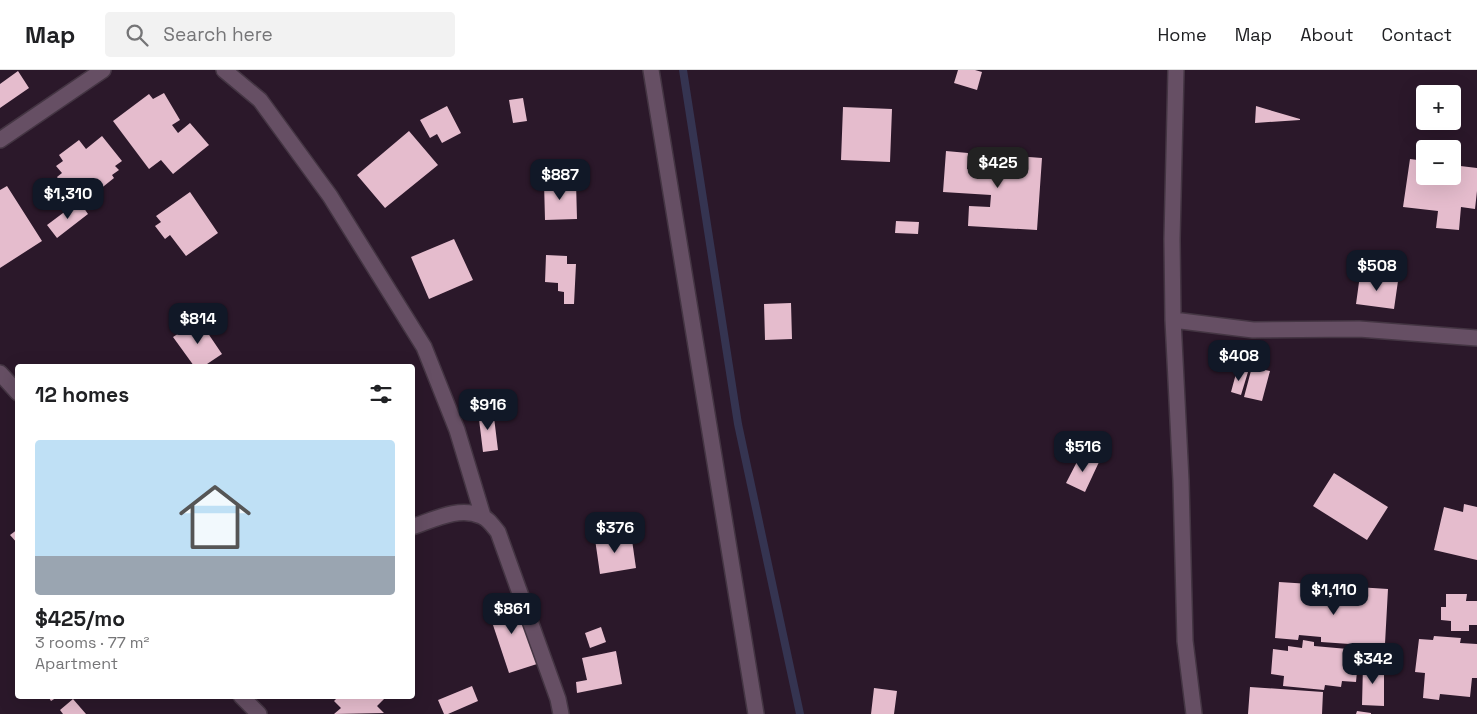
<!DOCTYPE html>
<meta charset="utf-8">
<style>
:root{--surface:#fff;--page:#f2f2f2;--text:#202124;--muted:#757577;--line:#e0e0e0;--accent:#111827}
body{margin:0;font-family:"Space Grotesk",sans-serif;background:var(--page);color:var(--text);height:100vh;display:flex;flex-direction:column;font-size:19px;white-space:nowrap}
*{box-sizing:border-box;margin:0}
p{font-size:16px;color:var(--muted)}
.icon{flex:none;width:28px;height:28px;fill:none;stroke:currentColor;stroke-width:2;stroke-linecap:round;stroke-linejoin:round}
.map{position:relative;flex:1;overflow:hidden}
.panel{position:absolute;left:15px;top:294px;width:400px;height:335px;display:flex;flex-direction:column;background:var(--surface);border-radius:5px;box-shadow:0 5px 20px #0002}
.panel>*{flex:none}
.buttons{position:absolute;left:1416px;top:15px;display:grid;gap:10px}
.buttons a{display:grid;place-items:center;width:45px;height:45px;border-radius:5px;background:var(--surface);box-shadow:0 5px 20px #0002;font-size:25px}
.price{position:absolute;translate:-50% -42px;padding:0 11px;border-radius:10px;background:var(--accent);color:#fff;font-size:16px;line-height:32px;filter:drop-shadow(0 1px 2px #0008)}
.price::after{content:'';position:absolute;left:50%;top:30px;width:15px;height:11px;margin-left:-8px;background:inherit;clip-path:polygon(0 0,100% 0,50% 100%)}
.price.selected{background:#222;color:#fff}
ul{padding:0;list-style:none}
li{display:grid;align-content:center;gap:10px;height:265px;padding:0 20px}
li+li{border-top:1px solid var(--line)}
li span{display:grid;place-items:center;height:155px;border-radius:5px;color:#555}
li>.icon{margin-inline-start:auto}
span .icon{width:90px;height:90px;fill:#fffc;stroke-width:1}
li b{font-size:21px}
h2{display:flex;justify-content:space-between;align-items:center;height:60px;padding:0 20px;font-size:21px}
header{display:flex;align-items:center;gap:30px;box-sizing:border-box;height:70px;padding:0 25px;background:var(--surface);border-bottom:1px solid var(--line)}
header strong{font-size:24px}
nav{display:flex;gap:28px;margin-inline-start:auto;font-size:18px}
.search{width:350px;height:45px;background:var(--page);display:flex;align-items:center;gap:12px;box-sizing:border-box;padding:0 18px;border-radius:5px;color:var(--muted);font-size:19px}
.map>svg:first-child{display:block}
</style>
<header>
<strong>Map</strong>
<div class="search"><svg class="icon" aria-label="search" viewBox="0 0 24 24"><circle cx="10" cy="10" r="6"/><path d="M15 15l6 6"/></svg>Search here</div>
<nav><a>Home</a><a>Map</a><a>About</a><a>Contact</a></nav>
</header>
<div class="map">
<svg width="1477" height="644" viewBox="0 0 1477 644">
<rect width="100%" height="100%" fill="#2b182a"/>
<g fill="none" stroke-linecap="round" stroke-linejoin="round">
<path stroke="#353451" stroke-width="8" d="M683 0 738 354 800 644"/>
</g>
<path fill="#e5bccd" d="M958 0H975L982 2 977 20 954 13Z
M18 1 29 18 0 38V14Z
M164 23 180 50 172 55 178 63 190 53 209 75 173 104 161 90 149 99 113 51 149 24 153 29Z
M523 28 527 51 513 53 509 30Z
M447 36 461 63 442 73 437 64 430 68 420 50Z
M1256 36 1300 49V50L1255 53Z
M843 37 892 39 890 92 841 90Z
M409 61 438 95 385 138 357 105Z
M102 66 122 91 115 96 119 100 112 105 114 108 94 124 89 118 69 134 56 118 62 114 57 107 62 103 56 96 63 91 59 85 79 70 86 79Z
M946 81 968 83 967 99 987 100 988 84 1042 88 1037 160 968 156 969 136 990 137 991 125 943 122Z
M1410 89 1425 91V106H1452V95L1477 98V121L1475 139 1461 137 1459 160 1436 158 1438 141 1403 137Z
M544 112H576L577 149 545 150Z
M7 116 42 171 0 198V120Z
M190 122 218 163 186 186 170 165 165 169 155 156 161 152 156 146Z
M79 131 88 144 57 168 47 155Z
M896 151 919 152 918 164 895 163Z
M454 169 473 210 429 229 411 187Z
M546 185 567 186V194H576L574 234H564V222L558 221V213L545 212Z
M1360 205 1398 211 1394 239 1356 234Z
M791 233 792 269 765 270 764 234Z
M199 250 222 284 204 296H194L173 267Z
M1252 297 1270 301 1262 331 1244 327Z
M1237 300 1248 302 1241 325 1231 322Z
M493 339 498 380 483 382 478 341Z
M1081 384 1099 392 1085 422 1066 413Z
M1334 403 1388 437 1367 470 1313 436Z
M1464 434 1477 437V490L1434 480 1444 437 1463 442Z
M18 459V474L10 465Z
M631 463 636 498 600 504 595 469Z
M1279 512 1388 519 1384 592 1363 591 1364 575 1321 572V567L1299 565 1298 570 1275 568Z
M1446 524H1467L1466 531H1477V555H1469V561H1451V551L1441 550V537H1446Z
M515 527 537 594 509 603 487 537Z
M601 557 606 572 590 578 585 563Z
M1434 566 1461 568 1460 573 1477 574V608H1472L1470 627 1440 624 1439 630 1423 628 1425 603 1415 602 1419 569 1433 570Z
M1303 570 1314 572V576L1359 580 1356 612 1342 611 1341 617 1325 615 1324 620 1283 616 1284 606 1271 604 1273 579 1288 581V576L1302 578Z
M616 581 622 614 577 623 576 612 587 610 582 588Z
M1384 594V636L1362 635 1363 595Z
M472 616 478 631 448 644H444L438 630Z
M1250 617 1323 622 1322 644H1248Z
M874 618 897 621 894 644H871Z
M48 626H59L51 631Z
M339 626H387L377 636 384 643 334 644 341 638 334 631Z
M73 629 86 644H63L60 640Z
M1357 641 1371 643V644H1356Z"/>
<g fill="none" stroke-linecap="round" stroke-linejoin="round">
<defs>
<path id="street" d="M224 0 260 30 330 126 424 277 457 360 483 446
M651 0 756 644
M1176 0 1172 169 1173 250 1181 411 1185 571 1194 644
M0 70 103 0
M1173 250 1253 260 1359 259 1477 268
M0 303 18 323
M412 457C433 450 459 436 481 446 488 448 493 456 498 462L558 629 561 644
M241 626 259 644"/>
</defs>
<use href="#street" stroke="#443543" stroke-width="18"/>
<use href="#street" stroke="#664f64" stroke-width="15"/>
</g>
</svg>
<div class="buttons">
<a>+</a>
<a>−</a>
</div>
<b class="price selected" style="left:998px;top:119px">$425</b>
<b class="price" style="left:560px;top:131px">$887</b>
<b class="price" style="left:68px;top:150px">$1,310</b>
<b class="price" style="left:1377px;top:222px">$508</b>
<b class="price" style="left:198px;top:275px">$814</b>
<b class="price" style="left:1239px;top:312px">$408</b>
<b class="price" style="left:488px;top:361px">$916</b>
<b class="price" style="left:1083px;top:403px">$516</b>
<b class="price" style="left:615px;top:484px">$376</b>
<b class="price" style="left:1334px;top:546px">$1,110</b>
<b class="price" style="left:512px;top:565px">$861</b>
<b class="price" style="left:1373px;top:615px">$342</b>
<section class="panel">
<h2>12 homes<svg class="icon" aria-label="filters" viewBox="0 0 24 24"><path d="M4 7h16M4 17h16"/><circle cx="9" cy="7" r="2"/><circle cx="15" cy="17" r="2"/></svg></h2>
<ul>
<li><span style="background:linear-gradient(#bfe0f5 75%,#9aa5b1 0)"><svg class="icon" aria-label="home" viewBox="0 0 24 24"><path d="M3 11l9-7 9 7M6 9v11h12V9"/></svg></span><div><b>$425/mo</b><p>3 rooms · 77 m²</p><p>Apartment</p></div></li>
</ul>
</section>
</div>
